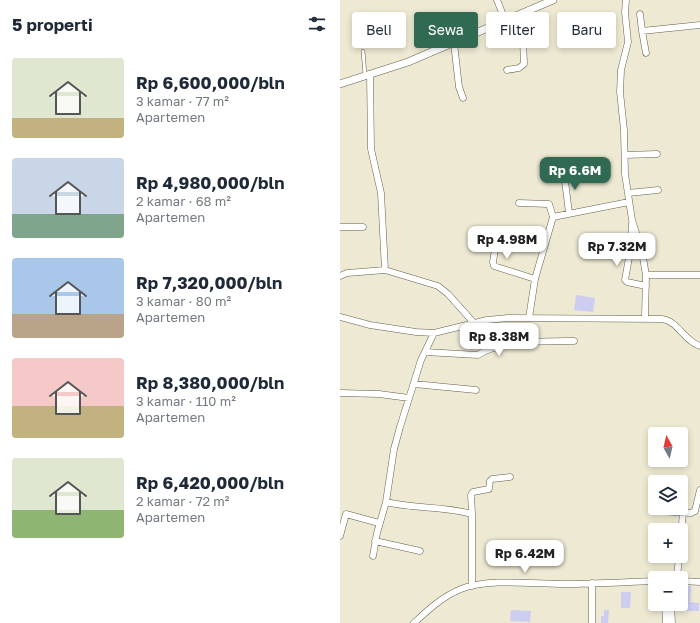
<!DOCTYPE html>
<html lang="id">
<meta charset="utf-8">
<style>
:root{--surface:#fff;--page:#f6f6f7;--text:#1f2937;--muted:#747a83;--accent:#316a53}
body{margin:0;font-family:"Golos Text",sans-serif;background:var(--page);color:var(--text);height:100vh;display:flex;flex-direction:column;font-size:15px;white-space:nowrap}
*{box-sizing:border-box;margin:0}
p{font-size:13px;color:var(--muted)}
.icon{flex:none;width:22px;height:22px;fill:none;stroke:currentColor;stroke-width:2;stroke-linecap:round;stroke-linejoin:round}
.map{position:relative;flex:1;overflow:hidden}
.sheet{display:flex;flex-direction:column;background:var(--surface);width:340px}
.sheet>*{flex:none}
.hud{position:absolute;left:12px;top:12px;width:288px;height:36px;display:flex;gap:8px}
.needle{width:26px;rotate:352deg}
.buttons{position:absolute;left:308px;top:427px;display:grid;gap:8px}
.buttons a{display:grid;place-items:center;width:40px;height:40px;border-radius:4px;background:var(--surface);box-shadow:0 2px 6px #0003;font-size:20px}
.price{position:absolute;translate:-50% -34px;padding:0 9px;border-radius:8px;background:#fff;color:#222;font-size:13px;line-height:26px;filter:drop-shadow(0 1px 2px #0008)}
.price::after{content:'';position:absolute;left:50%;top:24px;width:12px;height:9px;margin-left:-6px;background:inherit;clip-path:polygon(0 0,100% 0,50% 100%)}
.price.active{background:var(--accent);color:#fff}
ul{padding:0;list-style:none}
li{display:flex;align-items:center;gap:12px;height:100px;padding:0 12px}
li span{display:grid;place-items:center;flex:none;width:112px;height:80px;border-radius:4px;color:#555}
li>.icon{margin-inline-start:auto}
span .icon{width:48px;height:48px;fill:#fffc;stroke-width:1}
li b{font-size:17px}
h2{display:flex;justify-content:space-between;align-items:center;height:48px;padding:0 12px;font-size:17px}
.tag{padding:0 14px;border-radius:4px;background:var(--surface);box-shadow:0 2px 6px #0003;font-size:14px;line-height:36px}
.tag.active{background:var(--accent);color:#fff}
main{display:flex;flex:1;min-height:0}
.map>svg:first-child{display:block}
</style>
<main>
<section class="sheet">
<h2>5 properti<svg class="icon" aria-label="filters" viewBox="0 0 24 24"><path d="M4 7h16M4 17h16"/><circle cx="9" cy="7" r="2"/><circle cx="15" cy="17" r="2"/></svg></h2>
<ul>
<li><span style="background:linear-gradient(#dfe7d0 75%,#c2b280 0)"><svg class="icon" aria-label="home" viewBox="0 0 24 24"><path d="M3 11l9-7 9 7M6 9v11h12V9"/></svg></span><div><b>Rp 6,600,000/bln</b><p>3 kamar · 77 m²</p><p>Apartemen</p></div></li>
<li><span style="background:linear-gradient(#c9d6e8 70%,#7fa58c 0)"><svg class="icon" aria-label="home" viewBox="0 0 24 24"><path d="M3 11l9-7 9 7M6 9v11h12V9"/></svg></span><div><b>Rp 4,980,000/bln</b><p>2 kamar · 68 m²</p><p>Apartemen</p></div></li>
<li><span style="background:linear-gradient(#a9c7e8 70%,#b9a48a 0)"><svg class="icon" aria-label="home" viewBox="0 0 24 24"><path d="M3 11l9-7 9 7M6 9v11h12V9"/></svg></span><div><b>Rp 7,320,000/bln</b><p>3 kamar · 80 m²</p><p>Apartemen</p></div></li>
<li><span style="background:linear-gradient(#f6c9c9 60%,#c2b280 0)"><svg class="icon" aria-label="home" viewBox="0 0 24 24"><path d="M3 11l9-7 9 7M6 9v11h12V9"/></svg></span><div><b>Rp 8,380,000/bln</b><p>3 kamar · 110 m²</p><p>Apartemen</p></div></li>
<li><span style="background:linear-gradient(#dfe7d0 65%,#8fb573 0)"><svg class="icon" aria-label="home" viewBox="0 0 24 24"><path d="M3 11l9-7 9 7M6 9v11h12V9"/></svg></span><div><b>Rp 6,420,000/bln</b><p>2 kamar · 72 m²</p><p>Apartemen</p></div></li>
</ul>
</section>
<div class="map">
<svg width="360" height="623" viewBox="0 0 360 623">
<rect width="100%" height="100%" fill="#ede9d2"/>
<path fill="#cccdf1" d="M236 295 255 298 253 312 234 310Z
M344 586H351L350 602 359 603V611H344Z
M281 592H291L290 608H281Z
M171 610 191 611 190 622 170 621Z
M264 610H269L268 623H261V616H264Z"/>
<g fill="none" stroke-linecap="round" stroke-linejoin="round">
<defs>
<path id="service" d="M23 51 25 75"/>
<path id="minor" d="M157 0 165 20
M286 0 285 12 288 42 281 70 280 92 284 130 285 174 292 220 302 252 306 275 305 317
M300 14 302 31
M114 43 119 87 123 98
M306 53 302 31 360 25
M167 70 179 68 184 64 183 39 178 15
M30 74 31 149 41 193 45 270 98 286 108 294 134 323
M285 155 317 154
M224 173 229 213
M288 193 318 190
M179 203 209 204 213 217
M292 224 290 252 285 280 287 282 306 286
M0 227H23
M158 230 153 262 154 266 195 279
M306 275H360
M0 276 7 273 45 270
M0 317 30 325 76 332 94 333 147 320 168 318 322 319C338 321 344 341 360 346
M189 318 195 279 213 217 289 202
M94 333 81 360 60 427 54 449 46 502C74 509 104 506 132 514V586
M85 352 138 355C159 340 209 341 234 341
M74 384 136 390
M0 393 39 394 69 398
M318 511 351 513 355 511 360 490
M132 514 131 495 133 492 149 489 150 481 152 479 170 477
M341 535 343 512
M0 536 6 514 39 523
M35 541 80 551
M33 556 37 533 46 502
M337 578 339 556
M341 581 360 582
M252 583V623
M325 604 326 623
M331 604 332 623
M74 623C88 610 103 596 121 589 149 578 193 584 224 584 254 584 285 582 315 581"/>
<path id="tertiary" d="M0 84 68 62 213 0"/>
</defs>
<use href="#service" stroke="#63604c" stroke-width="4"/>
<use href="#minor" stroke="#63604c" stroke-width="7"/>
<use href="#tertiary" stroke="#63604c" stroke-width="8"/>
<use href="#service" stroke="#fff" stroke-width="3"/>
<use href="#minor" stroke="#fff" stroke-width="6"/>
<use href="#tertiary" stroke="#fff" stroke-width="7"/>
</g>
</svg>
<div class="buttons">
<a><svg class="needle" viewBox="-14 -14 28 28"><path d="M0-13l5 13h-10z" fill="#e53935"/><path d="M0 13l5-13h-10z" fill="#747a83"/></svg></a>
<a><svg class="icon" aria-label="layers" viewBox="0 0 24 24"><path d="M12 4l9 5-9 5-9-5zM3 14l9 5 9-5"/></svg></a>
<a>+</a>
<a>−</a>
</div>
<b class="price active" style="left:235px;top:191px">Rp 6.6M</b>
<b class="price" style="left:167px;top:260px">Rp 4.98M</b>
<b class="price" style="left:277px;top:267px">Rp 7.32M</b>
<b class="price" style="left:159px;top:357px">Rp 8.38M</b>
<b class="price" style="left:185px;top:574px">Rp 6.42M</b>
<div class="hud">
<a class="tag">Beli</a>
<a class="tag active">Sewa</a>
<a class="tag">Filter</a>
<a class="tag">Baru</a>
</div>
</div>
</main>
